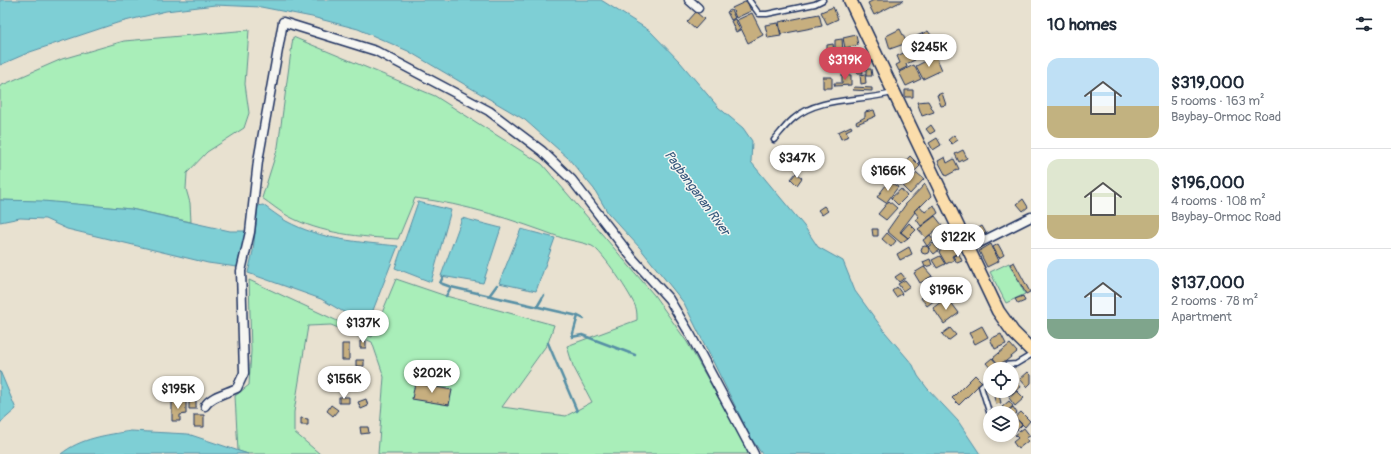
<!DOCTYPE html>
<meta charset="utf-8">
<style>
:root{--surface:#fff;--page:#f6f6f7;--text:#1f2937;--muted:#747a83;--line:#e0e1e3;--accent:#d1495b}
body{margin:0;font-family:Pangolin,sans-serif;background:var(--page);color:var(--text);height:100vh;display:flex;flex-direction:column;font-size:15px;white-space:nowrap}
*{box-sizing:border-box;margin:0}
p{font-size:13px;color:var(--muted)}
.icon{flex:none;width:22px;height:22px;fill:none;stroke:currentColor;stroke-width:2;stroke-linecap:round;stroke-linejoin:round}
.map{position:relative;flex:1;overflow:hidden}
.sheet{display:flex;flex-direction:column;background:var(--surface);width:360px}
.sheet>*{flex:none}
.tools{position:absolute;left:983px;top:362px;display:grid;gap:8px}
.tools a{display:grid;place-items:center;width:36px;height:36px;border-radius:50%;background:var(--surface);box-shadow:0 2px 6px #0003;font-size:20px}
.price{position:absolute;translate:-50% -34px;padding:0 9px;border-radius:14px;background:#fff;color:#222;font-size:13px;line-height:26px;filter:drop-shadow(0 1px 2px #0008)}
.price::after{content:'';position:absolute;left:50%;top:24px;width:12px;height:9px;margin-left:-6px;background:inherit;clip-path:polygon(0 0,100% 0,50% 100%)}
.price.current{background:var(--accent);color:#fff}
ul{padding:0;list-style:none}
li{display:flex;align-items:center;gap:12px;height:100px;padding:0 16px}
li+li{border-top:1px solid var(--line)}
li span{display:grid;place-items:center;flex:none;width:112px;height:80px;border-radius:12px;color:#555}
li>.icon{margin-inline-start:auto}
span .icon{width:48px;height:48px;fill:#fffc;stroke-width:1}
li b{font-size:17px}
h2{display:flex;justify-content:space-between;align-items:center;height:48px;padding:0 16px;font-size:17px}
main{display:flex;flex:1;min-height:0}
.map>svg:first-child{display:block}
</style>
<main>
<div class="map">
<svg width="1031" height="454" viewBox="0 0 1031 454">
<rect width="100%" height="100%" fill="#e8e1d0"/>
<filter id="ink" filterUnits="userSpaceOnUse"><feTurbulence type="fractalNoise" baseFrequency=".025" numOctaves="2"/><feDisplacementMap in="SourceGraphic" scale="8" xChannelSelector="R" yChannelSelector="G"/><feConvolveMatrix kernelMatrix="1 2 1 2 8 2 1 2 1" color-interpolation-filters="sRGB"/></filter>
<g filter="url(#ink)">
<path fill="#a9eeb9" stroke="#628e8c" d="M249 30 245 84 249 113 244 128 207 152 187 173 186 189 190 203 191 222 131 209 50 202 0 200V86L62 59 124 41Z
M293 37 435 96 542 164 654 295 687 342 750 454H378L384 377 372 342 331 325 308 326 294 412V432L320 454H248L238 451 235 396 249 385 251 351 249 280 372 337 396 279 446 296 554 325 548 343 502 407 566 416 592 402 573 366 567 346 637 320C637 316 637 312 636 308 632 296 602 251 592 246 583 242 572 241 562 238 514 220 466 204 415 198L398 239C361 237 321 234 288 216 279 211 271 204 262 198L278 147Z
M1009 263 1025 294 1006 303 990 272Z"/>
<path fill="#7ecfd5" stroke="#568fa5" d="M0 0H601L650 31 680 62 718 107 743 128 752 141 751 162 804 226 818 247 843 261 855 291 885 332 913 365 918 376 927 388 958 421 980 454H762L751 438 684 303 640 248 608 213 594 189 568 158 525 120 408 51 358 29 312 17 261 7 215 5 166 11 117 23 30 52 0 65Z
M0 200 43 201 131 209 230 231H246L237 267 208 263 67 229 45 219 20 218 0 222Z
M418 202 451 210 431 282 395 268Z
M263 205C270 210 278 216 286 221 321 240 359 242 398 246L370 318 361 322 321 299 248 273 253 251 258 206Z
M462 218 501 228 483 283 441 276Z
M521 229 555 238 536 291 499 283Z
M0 371 16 409 0 423Z
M131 431 188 434 248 454H61C81 438 106 435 131 431Z"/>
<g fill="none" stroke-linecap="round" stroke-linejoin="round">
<path stroke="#568fa5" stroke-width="2.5" d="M443 277 440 283 451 287
M446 296 451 287 578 316 572 337 582 335 635 355
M489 296 497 285
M537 307 544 295
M578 316 584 319
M548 343 577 411"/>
</g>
<path fill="#c7af7f" stroke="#1b2f5e" d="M874 0H904L874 15 868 3Z
M747 1 751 11 736 18 732 8Z
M833 7 838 19 827 24 821 12Z
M731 10 735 18 731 20 727 12Z
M696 12 704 19 695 29 687 22Z
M752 13 763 35 748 43 737 20Z
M819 14 822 26 781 34 779 22Z
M735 19 740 30 736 32 731 21Z
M778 23 781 36 768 38 765 25Z
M900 29 907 43 890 49 886 36Z
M928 31 931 35 919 41 917 36Z
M856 35 858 45 845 48 843 38Z
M842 39 843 52H835V40Z
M833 44 834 52 827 53V45Z
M910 50 915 60 906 64 907 67 899 71 896 65 900 63 897 56Z
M936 56 942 70 923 79 916 66Z
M844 58 845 64 832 66 831 60Z
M862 60V63L848 64V61Z
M861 64 863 73H857L856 65Z
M914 65 921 79 906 86 899 72Z
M866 69H871L872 76H866Z
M865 74 866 83 861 84 860 75Z
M842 75H851V85L835 86 834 83H842Z
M823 77H832V88H823Z
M854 87 872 88V91L853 90Z
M905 90H913V97H905Z
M942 93 946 105 941 106 937 95Z
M928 101 934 112 922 116 917 102Z
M874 110 876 116 857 124 856 122 865 117V112Z
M931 125 935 131 930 134 926 129Z
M851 126 852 128 846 131 849 136 841 139 838 132Z
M954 135 958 140 952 144 948 140Z
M937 138 941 145 933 150 929 143Z
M963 150 967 158 959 162 955 154Z
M910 156 920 166 901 185 891 176Z
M945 157 947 163 954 159 959 169 946 176 938 161Z
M796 173 802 178 797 185 791 179Z
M917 173 924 179 910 194 903 187Z
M889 181 898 187 886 203 877 197Z
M925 184 931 196 921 206 920 205 914 211 915 212 900 232 908 238 901 243 887 231 906 204Z
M901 189 907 196 898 205 891 198Z
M1023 199 1028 207 1023 211 1017 204Z
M889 201 897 208 886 220 878 214Z
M934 205 938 213 921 226 916 219 919 217 914 211 920 206 925 212Z
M824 206 828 211 822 215 818 210Z
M935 216 942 225 926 238 918 229Z
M909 223 916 230 908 238 901 232Z
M982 226 986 233 979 237 975 230Z
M872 229H878V236H873Z
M946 231 953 239 940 249 933 241Z
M887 233 896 241 891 247 882 239Z
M930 235 934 240 927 246 923 240Z
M933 243 939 250 934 254 928 247Z
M991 244 999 261 987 267 979 251Z
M998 244 1004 255 999 258 993 247Z
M947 246 949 249 954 246 958 253 952 256 954 260 946 264 939 252Z
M921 250a4 4 0 1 1 8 0a4 4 0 1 1-8 0Z
M909 247 912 254 900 260 897 254Z
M959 254 962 261 957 263 953 256Z
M940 256 945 264 937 268 932 260Z
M930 259 932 265 925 267 923 262Z
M1014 262 1030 292 1026 294 1010 264Z
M924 267 932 276 920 283 914 273Z
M901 273 905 278 899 282 895 277Z
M933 277 937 284 932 288 927 280Z
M905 280 910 286 903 291 898 284Z
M938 286 943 294 927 306 921 298Z
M897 287 902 294 896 297 892 291Z
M1023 296 1025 301 1018 304 1015 299Z
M947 297 959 313 944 324 933 308Z
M982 326 988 337 975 344 969 333Z
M950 328 956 335 948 341 942 334Z
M1001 334 1006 344 995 349 990 339Z
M360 341H366V348H360Z
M342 344H349V360H342Z
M1010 344 1017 352 1000 366 993 358Z
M992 358 999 366 996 369H991L986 363Z
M356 360H364V366H356Z
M1028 372 1031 375V383L1027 387 1020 379Z
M975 375 982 382 959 405 952 398Z
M1015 379 1021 387 1009 396 1005 391H1012V382Z
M415 383 452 390 449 405 412 399Z
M1017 391 1024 398 1015 406 1009 398Z
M999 395 1001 403 996 404 994 397Z
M339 397H349V403H339Z
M366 399 368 406 361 409 358 402Z
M186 400V414L180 415V421H172V401Z
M189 401H196V409H189Z
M1009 401 1013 406 1006 412 1002 407Z
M331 405 338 410 333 416 327 411Z
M1013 407 1017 413 1012 418V413H1006Z
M1021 412 1030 421 1025 427 1015 417Z
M194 415H204V427H194Z
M1015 417 1022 425 1015 432 1012 429V420Z
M301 418 308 419V425H301Z
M360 427H368L369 433 361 434Z
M1024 428 1030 436 1026 438 1028 441 1018 449 1013 442 1018 438 1015 435Z"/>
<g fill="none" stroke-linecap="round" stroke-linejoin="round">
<defs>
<path id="lane" d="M749 0 759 14H767L815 4 823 0
M774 140C780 133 786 125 793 119 819 96 861 102 892 93
M999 369 1004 365 1016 364 1031 355
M990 378 981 386 990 415"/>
<path id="street" d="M689 0 698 8
M969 248 1031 217
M205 406C211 396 227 393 237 388L244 373 241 271 250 232 258 161 283 22 376 51 489 111 542 151 572 180 633 259 669 299 690 334 754 454"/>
<path id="primary" d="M850 0 998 311 1013 332 1031 350"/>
</defs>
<use href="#lane" stroke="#1b2f5e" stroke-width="7"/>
<use href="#street" stroke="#1b2f5e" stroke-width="11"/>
<use href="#primary" stroke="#1b2f5e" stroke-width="15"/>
<use href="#lane" stroke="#f6f6f2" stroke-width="4"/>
<use href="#street" stroke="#f6f6f2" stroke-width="8"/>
<use href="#primary" stroke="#fbddab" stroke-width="12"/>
</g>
</g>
<g text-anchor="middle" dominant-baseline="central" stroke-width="3" stroke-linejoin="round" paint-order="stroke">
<g font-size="13" font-style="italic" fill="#34577c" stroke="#f6f6f2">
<text transform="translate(697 193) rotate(54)">Pagbanganan River</text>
</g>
</g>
</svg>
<div class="tools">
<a><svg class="icon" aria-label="locate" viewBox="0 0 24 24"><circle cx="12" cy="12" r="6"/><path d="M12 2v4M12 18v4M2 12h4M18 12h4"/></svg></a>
<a><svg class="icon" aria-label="layers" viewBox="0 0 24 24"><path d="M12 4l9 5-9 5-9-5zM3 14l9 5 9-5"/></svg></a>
</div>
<b class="price" style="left:929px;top:68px">$245K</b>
<b class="price current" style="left:845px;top:81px">$319K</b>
<b class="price" style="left:797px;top:179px">$347K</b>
<b class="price" style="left:888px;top:192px">$166K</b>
<b class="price" style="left:958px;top:258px">$122K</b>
<b class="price" style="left:946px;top:311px">$196K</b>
<b class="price" style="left:363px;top:344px">$137K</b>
<b class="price" style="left:432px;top:394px">$202K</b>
<b class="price" style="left:344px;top:400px">$156K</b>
<b class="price" style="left:178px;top:410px">$195K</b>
</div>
<section class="sheet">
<h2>10 homes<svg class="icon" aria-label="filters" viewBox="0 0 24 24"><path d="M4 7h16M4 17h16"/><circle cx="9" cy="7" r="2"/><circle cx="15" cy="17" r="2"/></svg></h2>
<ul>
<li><span style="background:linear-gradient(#bfe0f5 60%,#c2b280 0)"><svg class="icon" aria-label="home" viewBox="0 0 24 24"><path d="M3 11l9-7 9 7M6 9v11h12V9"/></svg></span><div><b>$319,000</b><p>5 rooms · 163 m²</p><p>Baybay-Ormoc Road</p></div></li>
<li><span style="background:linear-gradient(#dfe7d0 70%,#c2b280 0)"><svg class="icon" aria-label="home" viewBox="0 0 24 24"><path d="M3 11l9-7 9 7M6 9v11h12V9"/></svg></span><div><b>$196,000</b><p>4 rooms · 108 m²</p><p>Baybay-Ormoc Road</p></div></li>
<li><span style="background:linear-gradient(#bfe0f5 75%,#7fa58c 0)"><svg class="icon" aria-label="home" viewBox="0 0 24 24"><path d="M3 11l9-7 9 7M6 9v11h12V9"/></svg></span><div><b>$137,000</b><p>2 rooms · 78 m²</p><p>Apartment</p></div></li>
</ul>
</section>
</main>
